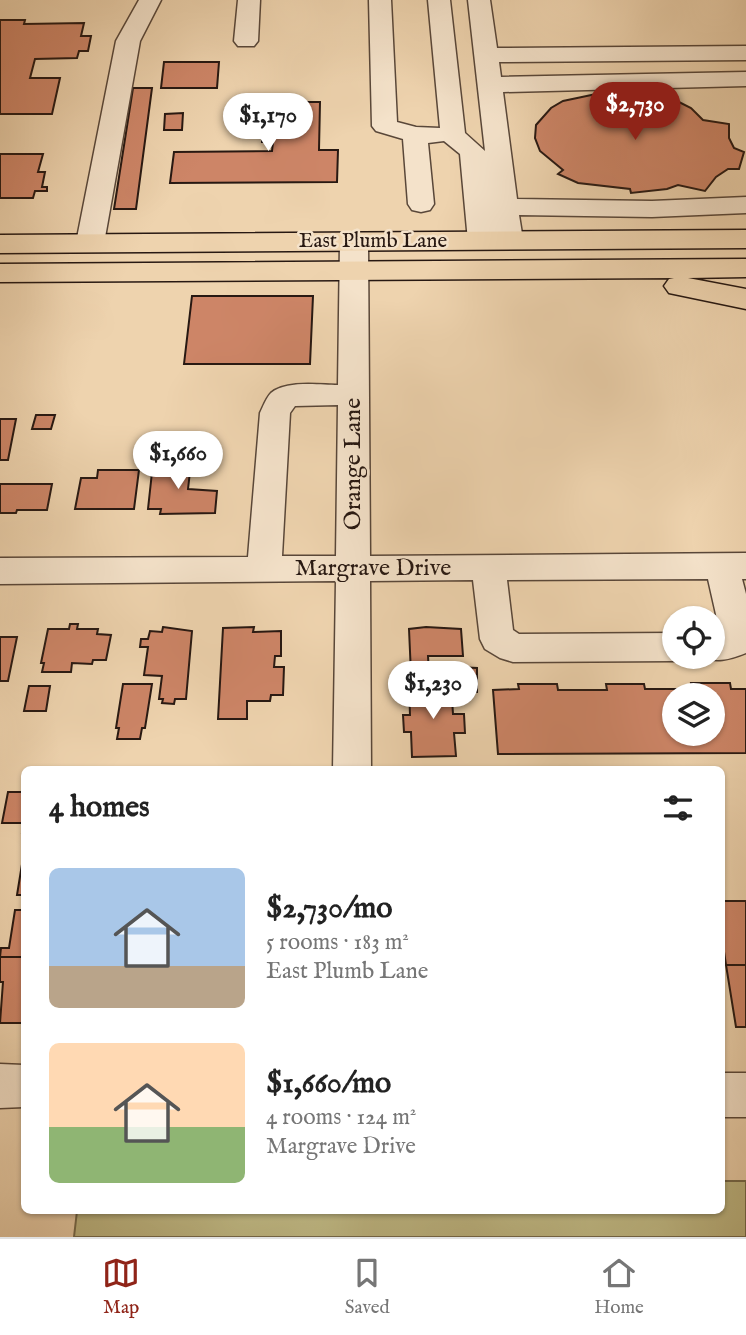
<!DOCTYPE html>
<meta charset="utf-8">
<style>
:root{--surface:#fff;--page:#f6f6f6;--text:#222;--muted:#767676;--line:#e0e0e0;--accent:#8f2418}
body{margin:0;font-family:"IM FELL English",serif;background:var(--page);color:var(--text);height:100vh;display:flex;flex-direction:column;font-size:26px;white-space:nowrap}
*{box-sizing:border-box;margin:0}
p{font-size:23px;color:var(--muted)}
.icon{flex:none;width:38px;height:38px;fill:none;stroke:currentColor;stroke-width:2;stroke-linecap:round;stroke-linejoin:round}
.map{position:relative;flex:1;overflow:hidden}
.panel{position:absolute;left:21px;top:766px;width:704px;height:448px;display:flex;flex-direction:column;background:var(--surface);border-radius:10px;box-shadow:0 2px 5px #0004}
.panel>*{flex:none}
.buttons{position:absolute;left:662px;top:606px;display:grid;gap:14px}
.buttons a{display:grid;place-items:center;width:63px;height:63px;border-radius:50%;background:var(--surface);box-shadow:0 2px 5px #0004;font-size:35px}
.price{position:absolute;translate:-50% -60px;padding:0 16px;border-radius:24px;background:#fff;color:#222;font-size:23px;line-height:46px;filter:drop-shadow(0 2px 4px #0008)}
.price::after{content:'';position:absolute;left:50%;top:42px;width:21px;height:16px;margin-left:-10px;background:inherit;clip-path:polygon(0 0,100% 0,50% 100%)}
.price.selected{background:var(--accent);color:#fff}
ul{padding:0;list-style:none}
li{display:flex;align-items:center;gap:21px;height:175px;padding:0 28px}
li span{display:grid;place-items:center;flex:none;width:196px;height:140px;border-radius:10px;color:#555}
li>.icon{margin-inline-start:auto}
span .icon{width:84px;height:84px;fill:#fffc;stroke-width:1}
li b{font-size:30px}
h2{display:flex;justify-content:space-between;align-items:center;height:84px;padding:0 28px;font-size:30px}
.menu{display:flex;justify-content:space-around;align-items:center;height:98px;border-top:2px solid var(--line);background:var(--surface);font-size:19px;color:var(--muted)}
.menu a{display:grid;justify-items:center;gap:4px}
.menu .selected{color:var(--accent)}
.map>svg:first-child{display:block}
</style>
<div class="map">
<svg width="746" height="1237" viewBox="0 0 746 1237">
<rect width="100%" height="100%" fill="#eed3ae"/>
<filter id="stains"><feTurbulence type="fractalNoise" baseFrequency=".00286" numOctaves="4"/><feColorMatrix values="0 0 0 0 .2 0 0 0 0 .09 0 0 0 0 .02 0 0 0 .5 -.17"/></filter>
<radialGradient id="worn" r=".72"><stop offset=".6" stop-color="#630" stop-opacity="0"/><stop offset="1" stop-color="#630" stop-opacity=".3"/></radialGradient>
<path fill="#bfba86" stroke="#73694c" stroke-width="2" d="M721 1181H746V1237H74L77 1211H721Z"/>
<path fill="#cd8567" stroke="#271812" stroke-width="2" fill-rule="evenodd" d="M0 20H25L24 24 84 23 81 36H91L88 51H79L77 58 35 59 30 78H60L52 114H0Z
M164 62H219L217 88H161Z
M133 88H152L136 209H114Z
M600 88 638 91 668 100 671 98 691 108 703 120 729 124V138L734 148 744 152 739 169H728L716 177 705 191 678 185 667 189 631 193 630 189 578 183 558 174 563 170 540 151 535 138 536 125 551 108 563 101 601 93Z
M264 102H320L319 150H338L337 182 170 183 174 152 272 151 273 142H262Z
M183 113 182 130H164L165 114Z
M0 154H43L38 172H45L42 187H47V191H35L33 198H0Z
M192 296H313L310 364H184Z
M36 415H55L51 429H32Z
M0 419H16L8 460H0Z
M153 463H191L188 489 217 491 215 513 160 514 161 509H148Z
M98 470H139L134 509H75L81 478H97Z
M0 484H52L47 510H17L16 513H0Z
M70 624H78L77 629H98L97 634 111 635 106 660H93L92 664 72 663 71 672H42L44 663H41L48 629H69Z
M163 627 192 631 186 699H175L174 704 162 703 163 699H159L162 676 144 675 148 647H140L141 639H148L150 631 162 632Z
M254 627 253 632 281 631V656H275L274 667H284L283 695H271L270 701H247V719H218L223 628Z
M426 627 461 629 463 656H428L429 674H411L409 629Z
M0 637H17L8 681H0Z
M455 667 477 668V692L455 691Z
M691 683H730L731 689H746V753L498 754 493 690 519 689 518 684H557L558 690H607L606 684H644L645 689H692ZM674 695H712V733H674Z
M123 684H152L145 728H142L140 739H117L119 728H116Z
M451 684 453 714H464L465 733H454L456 756 412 757 411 732H404L403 715H410L409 685Z
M29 686H50L46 711H24Z
M8 792H24V833H22L23 823H2Z
M24 852V895H17Z
M721 901H746V965H726L721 932Z
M15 910H24V957H0L1 948H9Z
M0 957H24V1023H0L3 982H0Z
M726 965H746V1027H736Z"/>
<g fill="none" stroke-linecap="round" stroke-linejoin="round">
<defs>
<path id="minor" d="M139 0H161L140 41 104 243 100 249 90 251 80 249 76 243 116 41Z
M238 0H260L258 41 254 46H238L234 41Z
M369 0H391L397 122 416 127 440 128 428 0H450L465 133 485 151 468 0H490L497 48 746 46V60L499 62 501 77 746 72V86L503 92 517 199 652 201 746 197V213L652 217 519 215 523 240 519 246 509 248 499 246 496 241 492 247 482 249 472 247 468 241 460 154 444 141 428 143 434 204 430 210 421 212 412 210 408 204 403 139 376 131 372 126Z
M354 234 364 236 368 242 370 556 746 553V579H742L746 594V653C729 660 716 663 699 656H712V633L720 632 708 579 507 580 513 630 519 634 674 633V656H687L674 661 513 662 500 658 485 649 480 639 473 580 370 581 371 770H333L336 581 0 584V558L248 557 260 413C263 407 266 398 271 393 286 380 320 385 338 385L340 242 344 236ZM338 405 336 556H282L290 413 295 406Z
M0 1064 24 1065V1107L0 1108Z
M721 1073H746V1117H721Z"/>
<path id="major" d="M746 230V248L0 253V235Z
M746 259V277L688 278 746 289V309L669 293 664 286 669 279 674 278 0 282V264Z"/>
</defs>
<use href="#minor" stroke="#594739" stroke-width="3"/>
<use href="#major" stroke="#271812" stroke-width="3"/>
<use href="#minor" fill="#f4e2ca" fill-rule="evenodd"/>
<use href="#major" fill="#eed3ae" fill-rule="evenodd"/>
</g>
<g text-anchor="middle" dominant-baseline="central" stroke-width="5" stroke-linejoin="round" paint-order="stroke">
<g font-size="21" fill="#271812" stroke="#f4e2ca">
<text x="373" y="241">East Plumb Lane</text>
</g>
<g font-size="24" fill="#271812" stroke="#f4e2ca">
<text transform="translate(353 464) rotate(-90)">Orange Lane</text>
<text x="373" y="568">Margrave Drive</text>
</g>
</g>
<rect width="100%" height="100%" filter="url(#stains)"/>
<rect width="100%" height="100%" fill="url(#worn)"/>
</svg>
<div class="buttons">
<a><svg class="icon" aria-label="locate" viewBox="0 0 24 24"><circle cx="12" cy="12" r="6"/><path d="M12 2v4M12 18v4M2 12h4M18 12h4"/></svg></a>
<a><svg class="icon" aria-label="layers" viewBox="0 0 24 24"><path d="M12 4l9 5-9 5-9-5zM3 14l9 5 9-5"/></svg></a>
</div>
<b class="price selected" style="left:635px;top:142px">$2,730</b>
<b class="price" style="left:268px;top:153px">$1,170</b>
<b class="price" style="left:178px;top:491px">$1,660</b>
<b class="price" style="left:433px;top:721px">$1,230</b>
<section class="panel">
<h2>4 homes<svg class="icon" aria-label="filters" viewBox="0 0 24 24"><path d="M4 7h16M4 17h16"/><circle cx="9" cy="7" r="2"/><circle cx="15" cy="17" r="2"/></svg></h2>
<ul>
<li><span style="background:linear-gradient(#a9c7e8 70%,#b9a48a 0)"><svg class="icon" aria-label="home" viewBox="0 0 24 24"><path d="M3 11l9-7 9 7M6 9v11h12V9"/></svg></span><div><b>$2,730/mo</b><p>5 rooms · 183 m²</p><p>East Plumb Lane</p></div></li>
<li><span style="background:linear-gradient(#ffd9b3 60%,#8fb573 0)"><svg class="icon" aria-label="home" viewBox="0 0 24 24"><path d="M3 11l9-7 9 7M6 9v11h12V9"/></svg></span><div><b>$1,660/mo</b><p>4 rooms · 124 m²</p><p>Margrave Drive</p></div></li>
</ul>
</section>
</div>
<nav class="menu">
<a class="selected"><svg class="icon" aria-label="map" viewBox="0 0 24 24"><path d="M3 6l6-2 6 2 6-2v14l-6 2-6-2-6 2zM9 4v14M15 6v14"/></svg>Map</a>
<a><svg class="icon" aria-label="saved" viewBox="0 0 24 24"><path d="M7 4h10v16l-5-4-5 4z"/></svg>Saved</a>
<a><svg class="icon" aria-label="home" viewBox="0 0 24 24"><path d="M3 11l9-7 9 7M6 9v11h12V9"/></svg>Home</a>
</nav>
